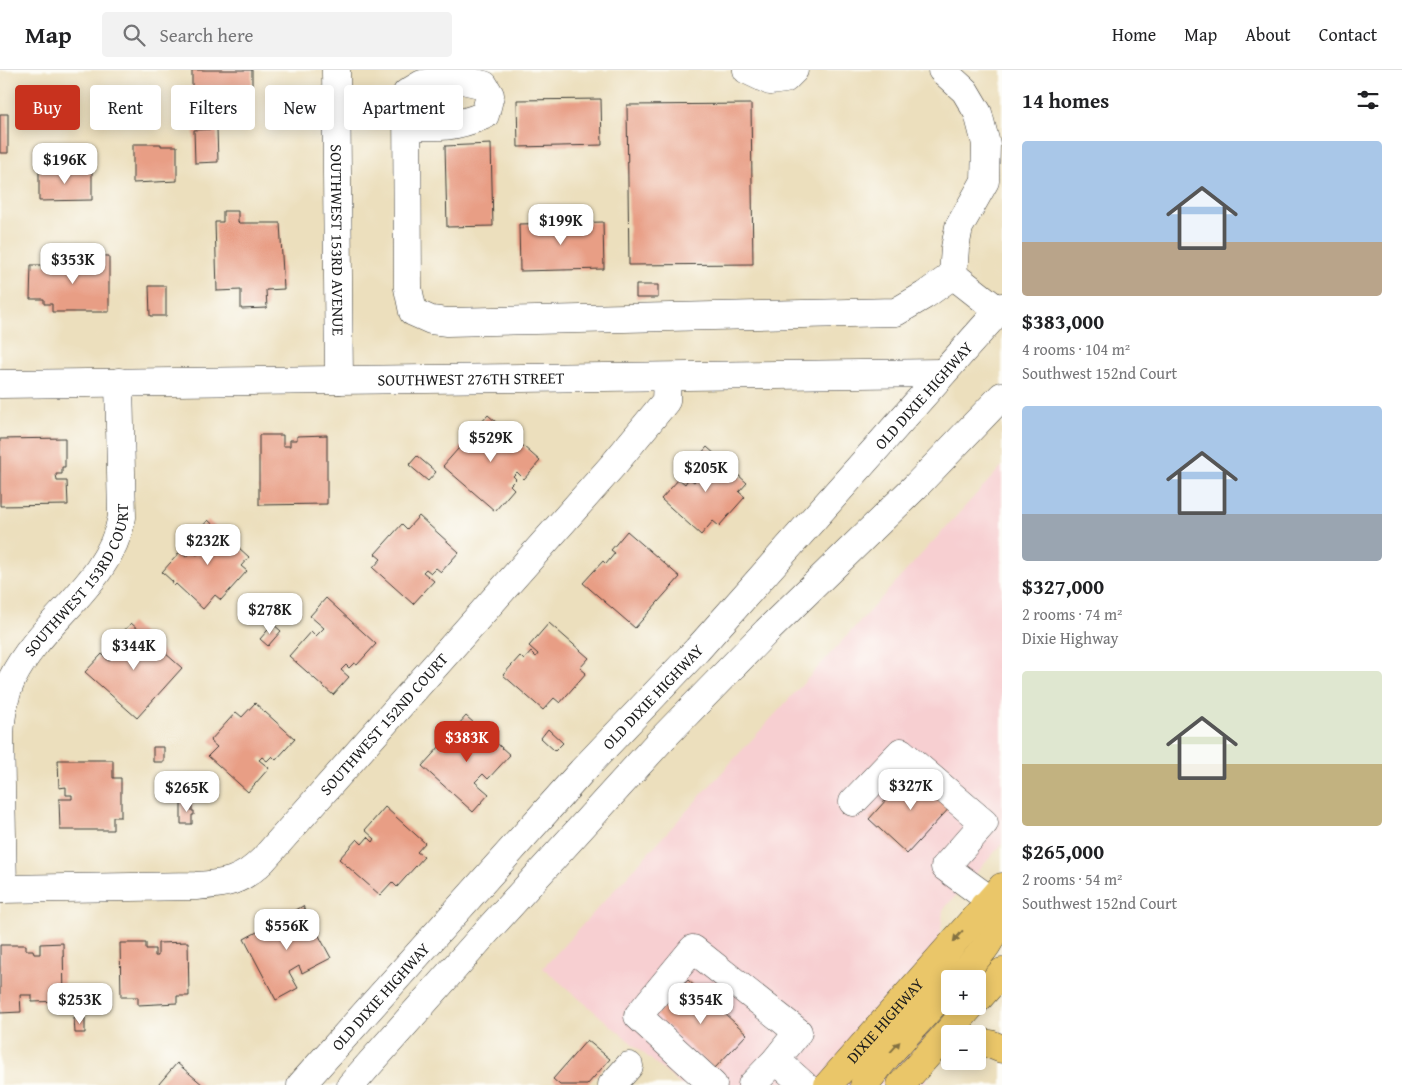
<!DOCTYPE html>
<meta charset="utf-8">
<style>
:root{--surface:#fff;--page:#f2f2f2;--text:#202124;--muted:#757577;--line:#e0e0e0;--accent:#c8321e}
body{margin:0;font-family:"Gentium Book Plus",serif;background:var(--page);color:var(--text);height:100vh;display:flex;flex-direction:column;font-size:19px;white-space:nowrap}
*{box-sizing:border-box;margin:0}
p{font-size:16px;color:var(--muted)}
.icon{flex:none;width:28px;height:28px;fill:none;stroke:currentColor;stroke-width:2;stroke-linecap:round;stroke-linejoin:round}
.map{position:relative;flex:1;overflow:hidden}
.panel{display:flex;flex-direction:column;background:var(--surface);width:400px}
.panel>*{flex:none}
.hud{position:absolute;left:15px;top:15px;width:475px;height:45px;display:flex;gap:10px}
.tools{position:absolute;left:941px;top:900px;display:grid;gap:10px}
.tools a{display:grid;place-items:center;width:45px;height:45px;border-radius:5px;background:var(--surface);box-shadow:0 2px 12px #0003;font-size:25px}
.price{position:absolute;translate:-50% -42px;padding:0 11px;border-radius:10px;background:#fff;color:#222;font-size:16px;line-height:32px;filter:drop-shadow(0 1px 2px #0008)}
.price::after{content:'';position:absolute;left:50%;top:30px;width:15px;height:11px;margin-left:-8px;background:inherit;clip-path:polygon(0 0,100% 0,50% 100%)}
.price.on{background:var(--accent);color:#fff}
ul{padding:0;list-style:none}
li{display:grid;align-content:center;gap:10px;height:265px;padding:0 20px}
li span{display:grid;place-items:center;height:155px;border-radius:5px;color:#555}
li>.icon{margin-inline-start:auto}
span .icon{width:90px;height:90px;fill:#fffc;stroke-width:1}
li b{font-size:21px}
h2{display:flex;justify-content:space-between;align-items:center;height:60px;padding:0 20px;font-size:21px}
.chip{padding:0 18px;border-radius:5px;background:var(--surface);box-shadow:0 2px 12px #0003;font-size:18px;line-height:45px}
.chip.on{background:var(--accent);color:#fff}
header{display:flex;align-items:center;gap:30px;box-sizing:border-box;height:70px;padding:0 25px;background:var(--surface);border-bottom:1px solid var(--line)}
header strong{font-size:24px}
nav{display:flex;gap:28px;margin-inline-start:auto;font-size:18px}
.search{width:350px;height:45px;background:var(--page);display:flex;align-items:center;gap:12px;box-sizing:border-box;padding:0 18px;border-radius:5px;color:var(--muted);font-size:19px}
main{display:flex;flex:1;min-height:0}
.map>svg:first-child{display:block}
</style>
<header>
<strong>Map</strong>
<div class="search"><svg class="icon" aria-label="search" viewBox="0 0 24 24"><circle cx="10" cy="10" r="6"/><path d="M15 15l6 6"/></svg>Search here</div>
<nav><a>Home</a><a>Map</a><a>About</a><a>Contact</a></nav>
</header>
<main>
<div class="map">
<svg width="1002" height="1015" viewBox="0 0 1002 1015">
<rect width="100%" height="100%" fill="#fdfcf7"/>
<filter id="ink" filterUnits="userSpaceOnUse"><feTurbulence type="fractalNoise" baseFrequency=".02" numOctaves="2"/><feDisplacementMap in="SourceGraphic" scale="10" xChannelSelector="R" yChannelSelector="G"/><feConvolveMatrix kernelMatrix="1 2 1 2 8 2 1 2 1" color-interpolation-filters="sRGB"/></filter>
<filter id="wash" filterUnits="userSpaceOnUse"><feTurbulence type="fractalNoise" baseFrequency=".0096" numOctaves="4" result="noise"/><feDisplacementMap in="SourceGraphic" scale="20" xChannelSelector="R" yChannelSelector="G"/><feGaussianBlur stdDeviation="1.12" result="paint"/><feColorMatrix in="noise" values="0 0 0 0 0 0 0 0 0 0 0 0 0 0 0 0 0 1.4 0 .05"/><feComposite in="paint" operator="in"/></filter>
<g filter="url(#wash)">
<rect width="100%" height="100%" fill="#ecdfbd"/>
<path fill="#f7cfd1" d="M1002 396V774L943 840 926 1015H681L543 898Z"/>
<g id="blocks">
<path fill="#e89e85" d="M192 0H252V25L192 26Z
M601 29 602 75 518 77 517 30Z
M751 34 753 194 629 195 627 35Z
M0 44H8V83H0Z
M217 59 218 92 195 93 194 60Z
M133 74H161V76H177V111L133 113Z
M491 74 493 156 447 157 445 76Z
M39 100H92V130L39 131Z
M223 141H238V152L239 153H280L284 219 266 220 267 238 241 239V220L217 221 215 152H223Z
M603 152 604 199 520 201 519 154Z
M70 185 109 186V242H52V234H44V229H30L31 195H70Z
M636 215H658V228H636Z
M149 216H166V246H150Z
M488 345 540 391 524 409 517 402 513 406 516 409 510 415 514 419 495 441 443 396Z
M259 365H283V376H290V370H297V366L327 365V434L259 435Z
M65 368V397H62V404H56L57 411H67L68 435 0 436V369Z
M707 377 747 413 739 422 745 427 719 456 713 451 701 465 661 429 679 409 685 414 689 408 694 412 697 409 687 400Z
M417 386 436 402 428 411 409 395Z
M419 446 459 482 441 502 436 498 431 503 426 499 423 502 434 511 413 534 373 498 381 489 375 484 402 454 407 459Z
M208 450 249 487 241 496 247 501 221 530 215 525 203 539 176 514 174 516 172 514 173 512 162 502 180 482 186 487 191 480 197 485 199 482 188 473Z
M627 461 680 507 635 558 583 513 603 491 606 494 615 483 611 480Z
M326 528 376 574 357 595 354 593 349 598 346 595 341 600 349 607 333 625 289 586 311 561 316 566 324 558 310 546Z
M131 553 182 598 137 648 85 602 102 584 109 591 113 586 110 583 115 577 112 574Z
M549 553 589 588 580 598 586 603 560 633 554 628 543 640 503 605 520 586 524 590 531 582 536 587 538 584 529 576Z
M273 554 281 561 268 576 260 569Z
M255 633 295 669 276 690 272 686 267 691 262 687 259 690 269 698 248 722 208 686 217 677 210 671 236 642 242 647Z
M466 646 510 685 488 709 483 704 475 712 489 724 473 742 422 696 441 675 445 679 451 672 454 675 458 671 450 664Z
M548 659 563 673 555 681 541 668Z
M153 677H164V692H153Z
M58 690H113V708H121V747H113V760H60L59 729H72V725H66V717L59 718Z
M914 699 953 734 907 784 869 749Z
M181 731H192V741H194V745H192V754H181Z
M385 737 425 773 417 782 424 787 397 817 392 812 380 825 339 789 357 769 362 774 368 767 373 772 375 769 365 760Z
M303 836 331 888 302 903 299 896 289 902 298 918 276 930 244 869 270 855 272 860 280 856 281 860 287 857 282 848Z
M188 872 189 926H177V933L138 935V927H121L120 873H146V879H155V886H158V873Z
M63 873 64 931 32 932V925H20L21 942 0 943V875H26V880H33L34 884H40V874Z
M688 910 747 964 714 999 656 945Z
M74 948H85V963H75Z
M587 970 610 989 587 1015H560L553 1009Z
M177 993 203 1015H158Z"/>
</g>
</g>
<g filter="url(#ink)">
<use href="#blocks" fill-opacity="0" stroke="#3b3934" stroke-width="1"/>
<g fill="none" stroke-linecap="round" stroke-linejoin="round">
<defs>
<g id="minor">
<path id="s1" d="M336 0 339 310"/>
<path d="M747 0 770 11 785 9 794 0"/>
<path d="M942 0 965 21 978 43 986 74 985 111 959 157 955 178 953 205"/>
<path d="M407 55C440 58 455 57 485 45L490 25 484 15 454 8 422 14 407 23 408 218 413 242 431 250 447 252 896 242 925 225 953 205 999 241"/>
<path id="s2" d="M0 314 942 303"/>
<path d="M853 732 901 682 984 753 945 797 990 830"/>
<path id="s3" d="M0 819 196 816C225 814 241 812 263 790L614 394 666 331 667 307"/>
<path id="s4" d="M3 819 0 665C1 646 4 626 12 609 41 550 109 515 122 447L119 312"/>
<path d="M776 990 804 1015"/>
<path id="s5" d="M301 1015 582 701 697 580 1002 237"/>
<path d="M351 1015 487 861 659 672 767 561 915 417 1002 326"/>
<path d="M612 1015 629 996"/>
<path d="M713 1015 638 946 693 879 798 962 776 990 752 1015"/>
</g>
<g id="highway">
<path d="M957 909C970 894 999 870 994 849 992 844 988 840 984 836"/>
<path d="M978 929 1002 902"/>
<path d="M978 972 990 974 1002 979"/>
<path id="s6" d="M828 1015 1002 817"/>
<path d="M864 1015 887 986 950 916"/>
<path d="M901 1015 971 936"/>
</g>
</defs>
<use href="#minor" stroke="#3b3934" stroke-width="29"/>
<use href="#highway" stroke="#3b3934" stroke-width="29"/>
<use href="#minor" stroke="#fff" stroke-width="28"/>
<use href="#highway" stroke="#eac669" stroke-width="28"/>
</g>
<defs><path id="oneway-solid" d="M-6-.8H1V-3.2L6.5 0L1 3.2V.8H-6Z" transform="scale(1.25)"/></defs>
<g fill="#837142">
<use href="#oneway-solid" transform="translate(958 866) rotate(131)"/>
<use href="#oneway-solid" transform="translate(895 977) rotate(-48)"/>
</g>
</g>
<g text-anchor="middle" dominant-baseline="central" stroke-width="4" stroke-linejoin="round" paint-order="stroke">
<g font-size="16" fill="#1c1c1c" stroke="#fdfcf7">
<text stroke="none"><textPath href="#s1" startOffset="170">SOUTHWEST 153RD AVENUE</textPath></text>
<text stroke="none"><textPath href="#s2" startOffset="471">SOUTHWEST 276TH STREET</textPath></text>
<text stroke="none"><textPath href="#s5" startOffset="929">OLD DIXIE HIGHWAY</textPath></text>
<text stroke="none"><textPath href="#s4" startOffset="332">SOUTHWEST 153RD COURT</textPath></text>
<text stroke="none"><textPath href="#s5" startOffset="524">OLD DIXIE HIGHWAY</textPath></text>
<text stroke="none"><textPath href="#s3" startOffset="452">SOUTHWEST 152ND COURT</textPath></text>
<text stroke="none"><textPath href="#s5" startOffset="119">OLD DIXIE HIGHWAY</textPath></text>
<text stroke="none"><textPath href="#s6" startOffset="86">DIXIE HIGHWAY</textPath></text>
</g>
</g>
</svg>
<div class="tools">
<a>+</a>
<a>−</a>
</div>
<b class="price" style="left:65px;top:115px">$196K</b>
<b class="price" style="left:561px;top:176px">$199K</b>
<b class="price" style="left:73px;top:215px">$353K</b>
<b class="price" style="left:491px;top:393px">$529K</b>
<b class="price" style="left:706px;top:423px">$205K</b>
<b class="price" style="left:208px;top:496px">$232K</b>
<b class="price" style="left:270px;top:565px">$278K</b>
<b class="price" style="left:134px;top:601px">$344K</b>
<b class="price on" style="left:467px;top:693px">$383K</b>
<b class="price" style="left:911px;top:741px">$327K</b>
<b class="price" style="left:187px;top:743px">$265K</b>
<b class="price" style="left:287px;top:881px">$556K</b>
<b class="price" style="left:80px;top:955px">$253K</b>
<b class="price" style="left:701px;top:955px">$354K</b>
<div class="hud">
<a class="chip on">Buy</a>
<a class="chip">Rent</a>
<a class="chip">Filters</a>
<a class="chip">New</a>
<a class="chip">Apartment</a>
</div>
</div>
<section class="panel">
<h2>14 homes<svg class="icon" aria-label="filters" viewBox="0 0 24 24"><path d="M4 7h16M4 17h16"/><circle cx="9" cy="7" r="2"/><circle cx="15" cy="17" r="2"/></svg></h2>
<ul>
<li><span style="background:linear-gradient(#a9c7e8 65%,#b9a48a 0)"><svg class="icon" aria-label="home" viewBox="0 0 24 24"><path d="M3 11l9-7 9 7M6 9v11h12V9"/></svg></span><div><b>$383,000</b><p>4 rooms · 104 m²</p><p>Southwest 152nd Court</p></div></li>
<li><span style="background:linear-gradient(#a9c7e8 70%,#9aa5b1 0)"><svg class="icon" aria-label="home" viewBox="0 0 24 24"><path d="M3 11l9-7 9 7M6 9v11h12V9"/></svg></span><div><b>$327,000</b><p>2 rooms · 74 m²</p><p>Dixie Highway</p></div></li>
<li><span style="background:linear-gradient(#dfe7d0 60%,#c2b280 0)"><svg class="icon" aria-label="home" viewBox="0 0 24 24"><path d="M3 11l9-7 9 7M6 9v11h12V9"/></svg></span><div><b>$265,000</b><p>2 rooms · 54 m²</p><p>Southwest 152nd Court</p></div></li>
</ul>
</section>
</main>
